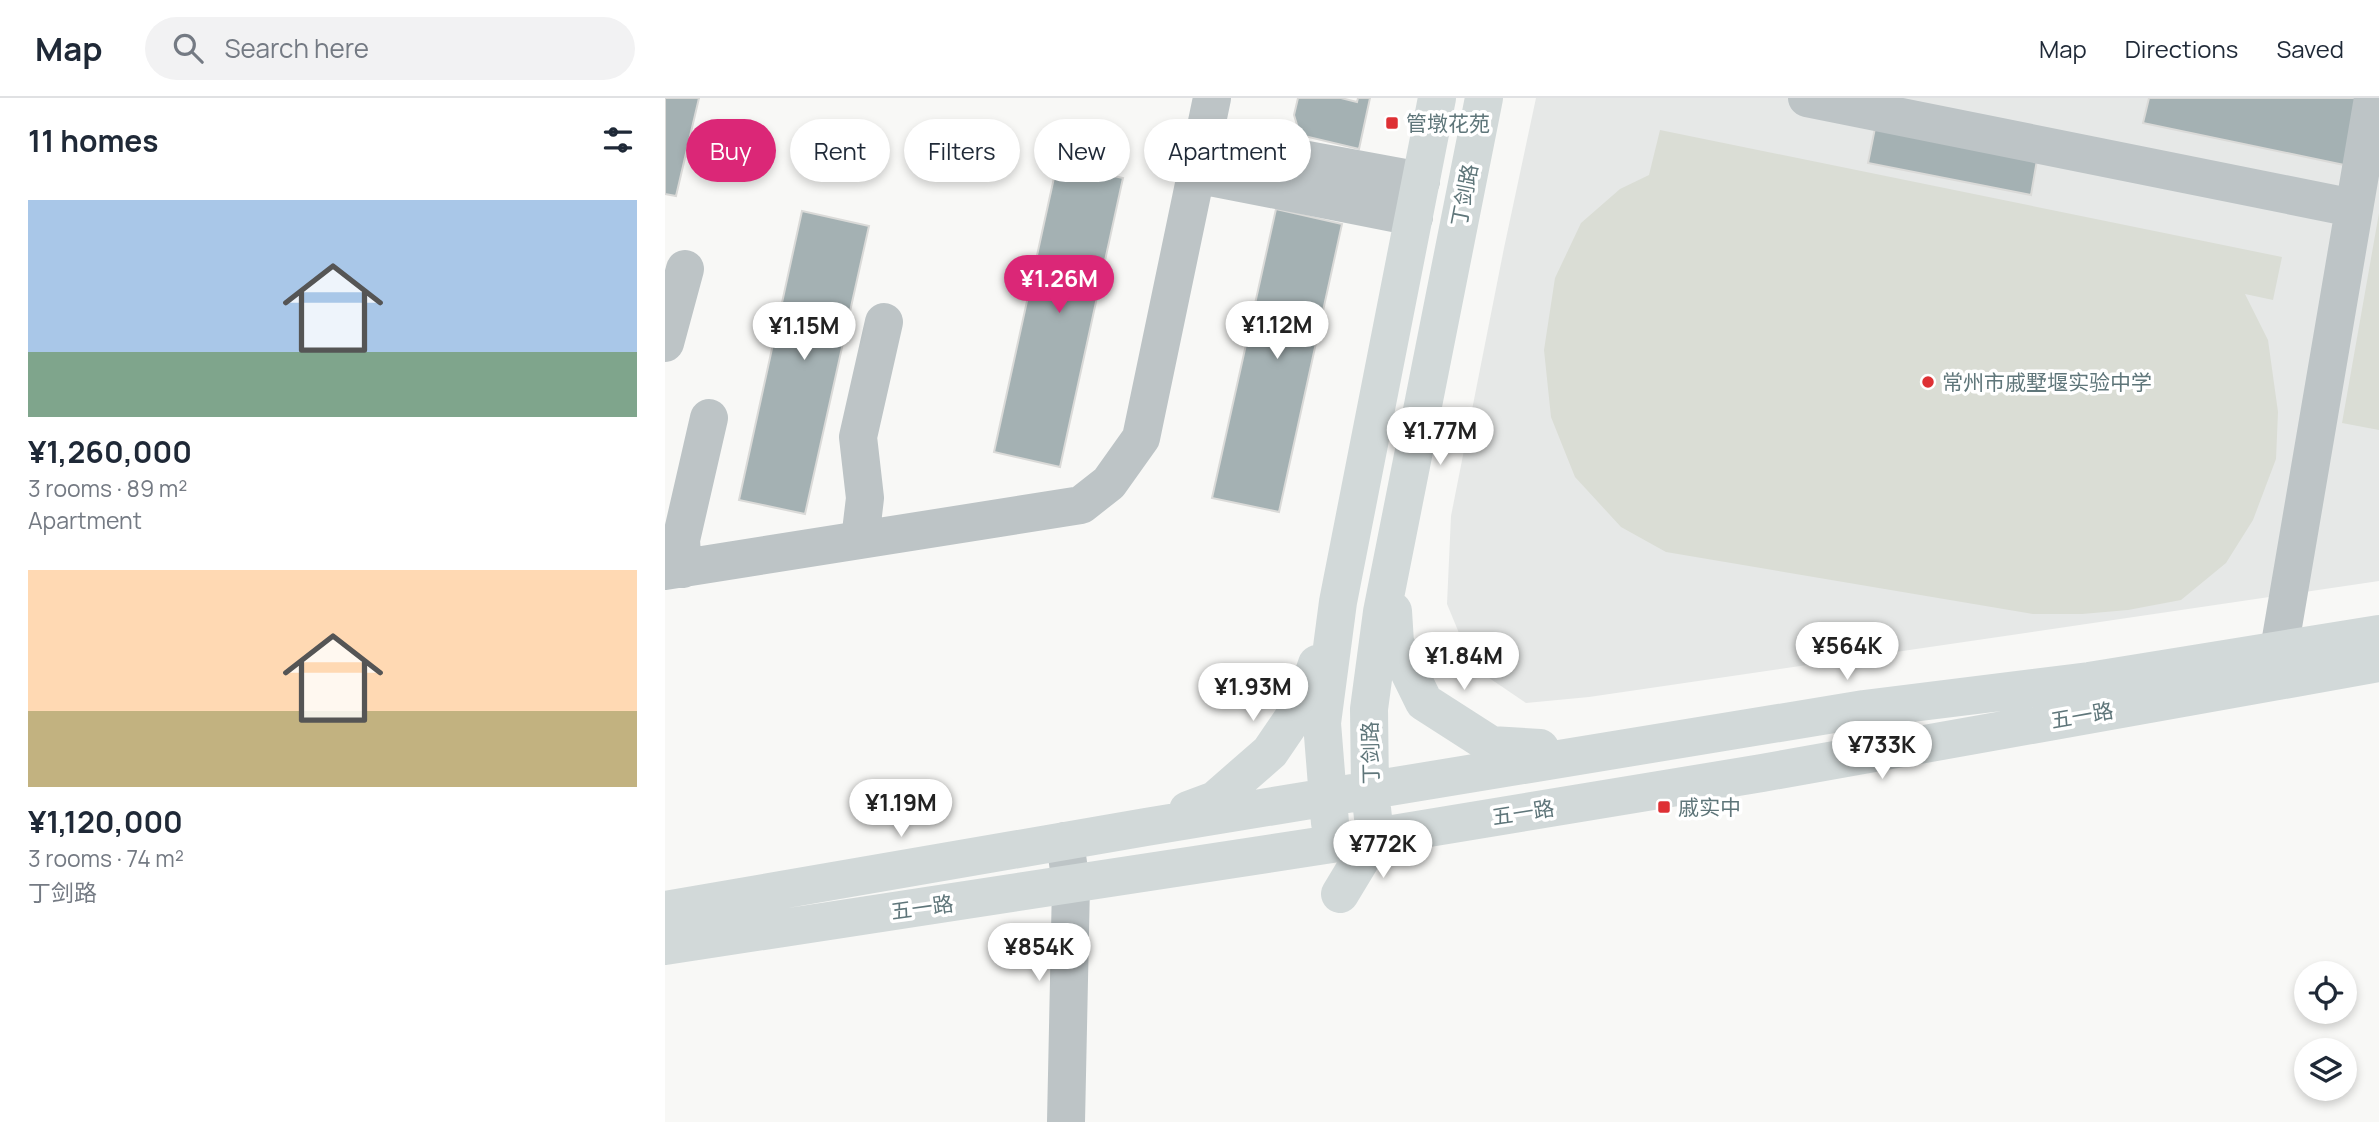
<!DOCTYPE html>
<meta charset="utf-8">
<style>
:root{--surface:#fff;--page:#f2f2f3;--text:#1f2937;--muted:#747a83;--line:#e0e1e3;--accent:#db2777}
body{margin:0;font-family:Manrope,"Noto Sans SC",sans-serif;background:var(--page);color:var(--text);height:100vh;display:flex;flex-direction:column;font-size:26px;white-space:nowrap}
*{box-sizing:border-box;margin:0}
p{font-size:23px;color:var(--muted)}
.icon{flex:none;width:38px;height:38px;fill:none;stroke:currentColor;stroke-width:2;stroke-linecap:round;stroke-linejoin:round}
.map{position:relative;flex:1;overflow:hidden}
.details{display:flex;flex-direction:column;background:var(--surface);width:665px}
.details>*{flex:none}
.banner{position:absolute;left:21px;top:21px;width:665px;height:63px;display:flex;gap:14px}
.controls{position:absolute;left:1629px;top:863px;display:grid;gap:14px}
.controls a{display:grid;place-items:center;width:63px;height:63px;border-radius:50%;background:var(--surface);box-shadow:0 4px 10px #0003;font-size:35px}
.price{position:absolute;translate:-50% -60px;padding:0 16px;border-radius:24px;background:#fff;color:#222;font-size:23px;line-height:46px;filter:drop-shadow(0 2px 4px #0008)}
.price::after{content:'';position:absolute;left:50%;top:42px;width:21px;height:16px;margin-left:-10px;background:inherit;clip-path:polygon(0 0,100% 0,50% 100%)}
.price.selected{background:var(--accent);color:#fff}
ul{padding:0;list-style:none}
li{display:grid;align-content:center;gap:14px;height:371px;padding:0 28px}
li span{display:grid;place-items:center;height:217px;border-radius:0px;color:#555}
li>.icon{margin-inline-start:auto}
span .icon{width:126px;height:126px;fill:#fffc;stroke-width:1}
li b{font-size:30px}
h2{display:flex;justify-content:space-between;align-items:center;height:84px;padding:0 28px;font-size:30px}
.pill{padding:0 24px;border-radius:32px;background:var(--surface);box-shadow:0 4px 10px #0003;font-size:24px;line-height:63px}
.pill.selected{background:var(--accent);color:#fff}
header{display:flex;align-items:center;gap:42px;box-sizing:border-box;height:98px;padding:0 35px;background:var(--surface);border-bottom:2px solid var(--line)}
header strong{font-size:33px}
nav{display:flex;gap:38px;margin-inline-start:auto;font-size:24px}
.search{width:490px;height:63px;background:var(--page);display:flex;align-items:center;gap:18px;box-sizing:border-box;padding:0 24px;border-radius:38px;color:var(--muted);font-size:26px}
main{display:flex;flex:1;min-height:0}
.map>svg:first-child{display:block}
</style>
<header>
<strong>Map</strong>
<div class="search"><svg class="icon" aria-label="search" viewBox="0 0 24 24"><circle cx="10" cy="10" r="6"/><path d="M15 15l6 6"/></svg>Search here</div>
<nav><a>Map</a><a>Directions</a><a>Saved</a></nav>
</header>
<main>
<section class="details">
<h2>11 homes<svg class="icon" aria-label="filters" viewBox="0 0 24 24"><path d="M4 7h16M4 17h16"/><circle cx="9" cy="7" r="2"/><circle cx="15" cy="17" r="2"/></svg></h2>
<ul>
<li><span style="background:linear-gradient(#a9c7e8 70%,#7fa58c 0)"><svg class="icon" aria-label="home" viewBox="0 0 24 24"><path d="M3 11l9-7 9 7M6 9v11h12V9"/></svg></span><div><b>¥1,260,000</b><p>3 rooms · 89 m²</p><p>Apartment</p></div></li>
<li><span style="background:linear-gradient(#ffd9b3 65%,#c2b280 0)"><svg class="icon" aria-label="home" viewBox="0 0 24 24"><path d="M3 11l9-7 9 7M6 9v11h12V9"/></svg></span><div><b>¥1,120,000</b><p>3 rooms · 74 m²</p><p>丁剑路</p></div></li>
</ul>
</section>
<div class="map">
<svg width="1714" height="1024" viewBox="0 0 1714 1024">
<rect width="100%" height="100%" fill="#f8f8f6"/>
<path fill="#e6e8e7" d="M871 0H1714V483L924 599 861 605 808 569 782 506 786 418 839 150Z"/>
<path fill="#daddd5" d="M995 32 1617 159 1608 202 1580 196 1603 242 1613 314 1611 361 1588 422 1561 465 1516 502 1463 512 1417 516H1368L1001 454 956 429 910 379 886 319 879 252 890 180 916 125 955 91 984 77Z
M1714 115V332L1677 325Z"/>
<path fill="#a4b1b3" stroke="#dadad8" stroke-width="2" d="M0 0H34L11 98 0 96Z
M633 0H676L692 4 693 0H705L694 51 635 37 629 17Z
M1484 0H1698L1684 68 1478 25Z
M1210 30 1372 62 1366 97 1203 65Z
M392 66 458 80 395 369 329 354Z
M611 111 677 126 614 414 547 400Z
M137 113 204 128 140 416 74 402Z"/>
<g fill="none" stroke-linecap="round" stroke-linejoin="round">
<path stroke="#bdc4c6" stroke-width="38" d="M1142 0 1688 110
M539 43 756 83
M530 76 749 119
M0 245 20 171
M195 442 200 400 193 339 219 224
M18 471 16 442 44 320
M0 473 416 407 444 385 476 340 547 0
M1614 552 1708 0
M400 743 406 787 401 1024"/>
<path stroke="#d2d9d9" stroke-width="38" d="M728 513 730 545 759 604 826 647 875 650
M523 712 550 702 605 654 639 604 652 566
M665 725 657 625 673 504 772 0
M675 796 710 738 705 692 704 611 717 514 819 0
M0 812 481 729 1199 611 1424 583 1714 536
M0 848 667 746 1097 675 1714 565"/>
</g>
<g fill="#de3034" stroke="#fff" stroke-width="2.5">
<rect x="720" y="18" width="14" height="14" rx="3.5"/>
<circle cx="1263" cy="284" r="7"/>
<rect x="992" y="702" width="14" height="14" rx="3.5"/>
</g>
<g text-anchor="middle" dominant-baseline="central" stroke-width="7" stroke-linejoin="round" paint-order="stroke">
<g font-size="21" fill="#5f767a" stroke="#fff" text-anchor="start">
<text x="741" y="25">管墩花苑</text>
<text x="1277" y="284">常州市戚墅堰实验中学</text>
<text x="1013" y="709">戚实中</text>
</g>
<g font-size="21" fill="#5f767a" stroke="#fff">
<text transform="translate(799 97) rotate(-79)">丁剑路</text>
<text transform="translate(1417 617) rotate(-10)">五一路</text>
<text transform="translate(705 655) rotate(-91)">丁剑路</text>
<text transform="translate(858 714) rotate(-9)">五一路</text>
<text transform="translate(257 809) rotate(-8)">五一路</text>
</g>
</g>
</svg>
<div class="controls">
<a><svg class="icon" aria-label="locate" viewBox="0 0 24 24"><circle cx="12" cy="12" r="6"/><path d="M12 2v4M12 18v4M2 12h4M18 12h4"/></svg></a>
<a><svg class="icon" aria-label="layers" viewBox="0 0 24 24"><path d="M12 4l9 5-9 5-9-5zM3 14l9 5 9-5"/></svg></a>
</div>
<b class="price selected" style="left:394px;top:217px">¥1.26M</b>
<b class="price" style="left:612px;top:263px">¥1.12M</b>
<b class="price" style="left:139px;top:264px">¥1.15M</b>
<b class="price" style="left:775px;top:369px">¥1.77M</b>
<b class="price" style="left:1182px;top:584px">¥564K</b>
<b class="price" style="left:799px;top:594px">¥1.84M</b>
<b class="price" style="left:588px;top:625px">¥1.93M</b>
<b class="price" style="left:1217px;top:683px">¥733K</b>
<b class="price" style="left:236px;top:741px">¥1.19M</b>
<b class="price" style="left:718px;top:782px">¥772K</b>
<b class="price" style="left:374px;top:885px">¥854K</b>
<div class="banner">
<a class="pill selected">Buy</a>
<a class="pill">Rent</a>
<a class="pill">Filters</a>
<a class="pill">New</a>
<a class="pill">Apartment</a>
</div>
</div>
</main>
